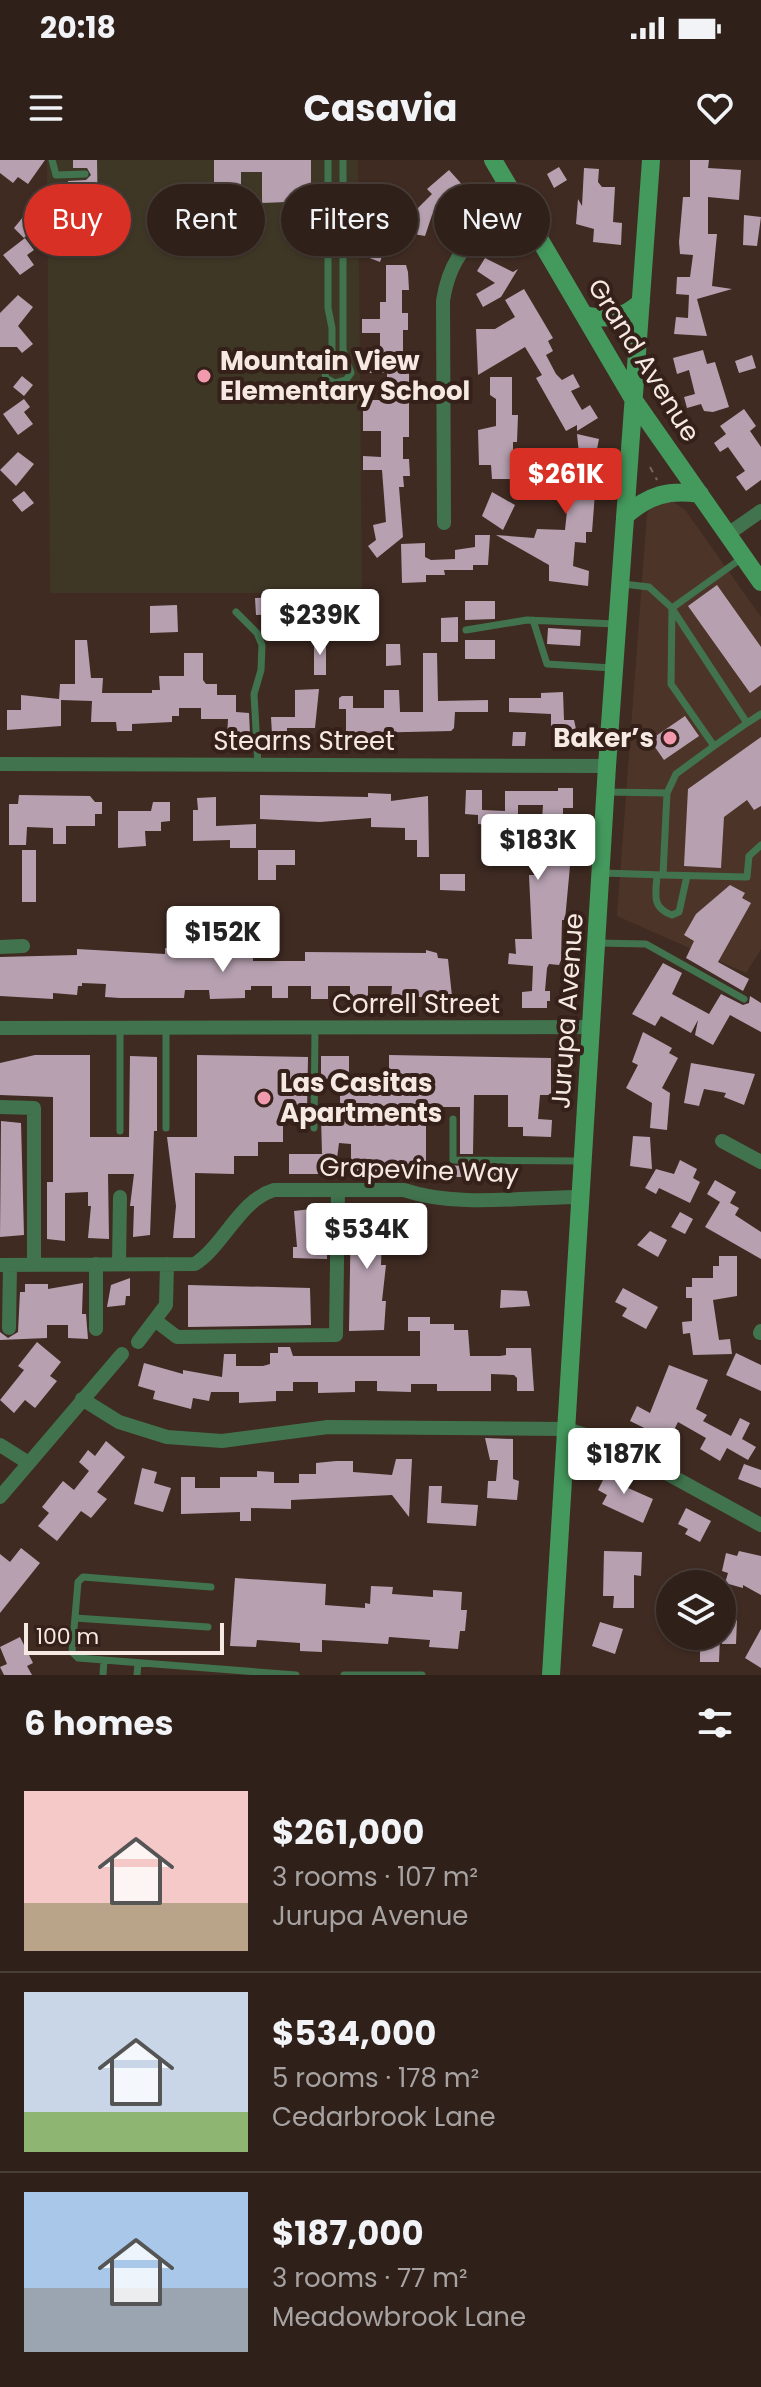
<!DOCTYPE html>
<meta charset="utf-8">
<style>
:root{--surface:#2f201a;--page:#372823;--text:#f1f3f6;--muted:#a7a3a2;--line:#4a3e39;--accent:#d93025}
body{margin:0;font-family:Poppins,sans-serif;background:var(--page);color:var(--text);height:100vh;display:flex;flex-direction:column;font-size:30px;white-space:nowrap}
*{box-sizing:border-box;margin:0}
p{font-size:26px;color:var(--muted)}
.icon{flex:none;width:44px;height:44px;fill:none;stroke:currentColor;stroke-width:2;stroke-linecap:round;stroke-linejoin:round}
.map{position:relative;height:1515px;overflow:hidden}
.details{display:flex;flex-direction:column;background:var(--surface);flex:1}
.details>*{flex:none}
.top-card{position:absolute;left:24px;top:24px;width:714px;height:72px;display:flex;gap:16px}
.fabs{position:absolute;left:656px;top:1410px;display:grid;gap:16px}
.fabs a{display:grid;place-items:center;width:80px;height:80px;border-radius:50%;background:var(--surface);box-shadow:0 2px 6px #0004,0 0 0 2px var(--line);font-size:40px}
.scale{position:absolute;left:24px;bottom:20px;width:200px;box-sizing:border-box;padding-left:8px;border:4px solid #f6e9e3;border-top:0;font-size:22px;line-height:28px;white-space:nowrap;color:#f6e9e3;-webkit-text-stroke:6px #352119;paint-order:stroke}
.price{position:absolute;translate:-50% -68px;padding:0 18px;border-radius:8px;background:#fff;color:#222;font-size:26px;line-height:52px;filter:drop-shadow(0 2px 4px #0008)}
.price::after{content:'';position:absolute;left:50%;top:48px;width:24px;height:18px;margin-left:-12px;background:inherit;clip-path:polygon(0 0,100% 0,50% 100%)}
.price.selected{background:var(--accent);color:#fff}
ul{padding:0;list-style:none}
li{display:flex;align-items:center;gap:24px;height:200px;padding:0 24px}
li+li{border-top:2px solid var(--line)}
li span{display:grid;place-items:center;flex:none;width:224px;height:160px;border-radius:0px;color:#555}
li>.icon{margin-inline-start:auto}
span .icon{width:96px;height:96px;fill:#fffc;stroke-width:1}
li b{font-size:34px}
h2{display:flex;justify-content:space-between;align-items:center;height:96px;padding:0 24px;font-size:34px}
.pill{padding:0 28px;border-radius:36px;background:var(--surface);box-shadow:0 2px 6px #0004,0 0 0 2px var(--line);font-size:28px;line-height:72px}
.pill.selected{background:var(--accent);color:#fff}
.status{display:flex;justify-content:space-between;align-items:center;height:56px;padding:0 40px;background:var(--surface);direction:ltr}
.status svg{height:22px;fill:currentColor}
header{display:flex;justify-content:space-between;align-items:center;height:104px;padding:0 24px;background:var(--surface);font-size:36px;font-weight:700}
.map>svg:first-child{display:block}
</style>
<div class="status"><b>20:18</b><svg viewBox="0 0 49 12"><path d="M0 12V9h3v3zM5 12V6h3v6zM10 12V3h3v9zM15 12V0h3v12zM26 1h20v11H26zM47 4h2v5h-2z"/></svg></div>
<header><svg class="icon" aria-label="menu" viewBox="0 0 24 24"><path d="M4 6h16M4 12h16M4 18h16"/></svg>Casavia<svg class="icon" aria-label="heart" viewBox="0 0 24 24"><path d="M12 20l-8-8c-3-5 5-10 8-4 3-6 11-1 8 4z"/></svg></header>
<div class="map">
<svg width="761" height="1515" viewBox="0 0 761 1515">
<rect width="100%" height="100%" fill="#3f2b22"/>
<path fill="#4d3428" d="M672 341 685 350 761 457V789L746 813 617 756 647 354 652 345Z"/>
<path fill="#3f3726" d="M47 0H358L362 433H50Z"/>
<path fill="#b7a1b1" d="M0 0H45L28 24 18 17 13 23 0 13Z
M73 0H97L98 67H94V73H70L68 21 86 20 91 15 87 8H73Z
M214 0H311V68L286 66V42L262 43V12H241V41L214 43Z
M690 0H709L708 8 741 10 739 40 708 37V74H717L712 126 732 129 697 139 707 176 674 174 676 157 688 158 689 135 676 134 677 117H690L693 95 680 94 679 82 683 37H690Z
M559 7 567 20 554 28 547 14Z
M584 8 599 9 598 22 602 27H615L613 62 622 63 621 85 593 82 594 69 576 64 578 39 582 46Z
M449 10 467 30 455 42 451 37 432 55 425 76 407 73 403 86 385 80 396 50 411 55 432 34 427 29Z
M744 55 761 57 757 86 743 85Z
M23 57 34 67 24 78 14 68Z
M25 78 34 90 27 95 34 105 20 115 3 95Z
M372 84 385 88 380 102 367 97Z
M485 98 513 112 518 109 501 137 483 147 476 134 495 123 477 111Z
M386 105H406L408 112 409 130H402V153H408V170H403V193H409V277H403V299H409L410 316H403L404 327H399L403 377 377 398 368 386 376 380 373 365 386 362 382 310H363V296L381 297V271H363V240H387V213H362L363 198H380V173H362V159H380V142H386Z
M524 129 553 178 548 181 553 191 546 195 556 214 562 220 573 214 580 227 571 231 582 250 590 245 598 258 577 271V265L566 271 536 218 542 215 525 187 478 215 476 169H495L515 157 505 140Z
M18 135 33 147 18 166 33 184 22 193 17 187H0V153Z
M703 190 707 204 715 202 729 247 713 252 704 251 701 244 687 248 684 237 695 234 689 210 677 214 673 198Z
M752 195 756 208 739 213 735 201Z
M22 216 33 225 24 236 13 227Z
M490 217H512V255H518L517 282H513V319H492L491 305H479L478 270 496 266V239L490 235Z
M24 239 30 247 24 252 33 264 18 275 3 254Z
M744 249 756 266 750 271 761 287V320L746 331 736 317 745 311 728 287 720 292 714 283 726 274 720 266Z
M577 274 599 279 594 304 584 303 582 332 595 333 592 372H586V383L575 382 573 406 589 411 588 426 549 421V405L496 375 534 378 537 369 565 370 568 342 560 341V332L552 331 554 307H546L547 292 579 294Z
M18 292 34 304 16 326 0 310Z
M24 331 34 343 22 352 12 340Z
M492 332 515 345 503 370 482 356Z
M475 375H490L488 405H473V410H444L445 415H426V422L402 423 401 384 425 383V397L431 400 455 399V390L475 387Z
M717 425 761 487V525L750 533 688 446Z
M284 437 285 454 256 455 255 438Z
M465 441H495V459L465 460Z
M177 445 178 472 150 473V446Z
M458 457V482H441V458Z
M548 468 581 470 580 486 547 484Z
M314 479H326V515H314Z
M75 480H87L91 518H103L102 533H152V530H160L159 516H184V493H203V520L206 524H217V535H236V552L249 553 250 574H245V578H227L228 559H201V548H179V556H172V562L132 564V571H117L116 562H91L92 541 61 540V566L7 570V550H21V535L59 539 60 524H75Z
M465 480H495V499H465Z
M386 484H400L401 505 386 506Z
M423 493H437L438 541 488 540V552H455L454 568 451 571 363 573V577H346V549H339V538L342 536H353V548H384V530H399L400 552H423Z
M319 529 315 568H287V573L272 574 271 557H295V530Z
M563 532 564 560H574L578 578H551V554L509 552V538H541V533Z
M685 556 699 576 664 600 650 580Z
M513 572H526L525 586H512Z
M761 577V646L754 650 747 640 724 657 721 708 684 706 688 629Z
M558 628H573V648H563V689L570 694V706L565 760H562L561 800 559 805 549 804 547 808 545 831H550V841H547V848H522V832L532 831 533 806 508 804 509 793 516 794 515 779H532L529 715H534V704H539L543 645H518V667L478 664V655L465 654 466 630H482V650L505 651V631H558Z
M368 633 391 634V641L428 636 429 697H417V680H405V668L371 667V658L320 662 260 659V635L368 637Z
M19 635 90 636 95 642H102V654H95V666H66V684H53V668L27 667 26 685H9V644H18Z
M216 637V666L256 664V688H230V680L193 681V650H198L197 638Z
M153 642H170V661L161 662V671H145L146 686 118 688V651H151Z
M22 690H36V742H22Z
M258 690H295V705H276V720H258Z
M440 714H465V731L440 730Z
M730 725 745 733 742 738 751 743 718 802 749 819 743 831 686 798 694 781 684 775 696 754Z
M165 788 222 790V798H253V801H305V792L426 793V790L437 793 438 798 448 799 452 836 391 838 392 826H368V839H350V826H328V839H311V826H288V838H272V826H251V830H245V838L210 839 209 830H185L184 838H120L105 837 106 824 82 823V826H78L77 835 53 833V839L0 836V797L77 795V789L165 794Z
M663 803 682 813 672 834 709 854 721 834 743 845 749 843 750 836 761 843V872L730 855 713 885 695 875 698 860 691 873 661 856 655 866 632 854Z
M643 872 672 888 669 893 678 898 662 928 670 933 667 970 650 968 652 943 626 928 638 905 632 902Z
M35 895H90V977H129L130 896 157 897V971H154L150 1075 133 1077 134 1046H130L134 1014H108L109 1079 88 1078 91 1046H88V1032L65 1033V1081L47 1079V1022H53V937L0 935V903Z
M197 895 308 897 307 951 283 952V982H258V996H234V1014L195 1013V1078H173L176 1046 167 977H197Z
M389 895 551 898V935H540L538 959 552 960 551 977 523 976V967H508V935H474L473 994H460V947H426V1014L351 1013V984L339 983 335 1014H289V994H322L321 957H340V930H389Z
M349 896V919H321V896Z
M691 903 755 914 744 945 724 937 726 933 704 929 699 946 684 943Z
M1 961 21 963 24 1075 0 1077Z
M633 976 650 977 652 1009 630 1006Z
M680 1000 697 1009 693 1018 700 1022 690 1043 659 1028 656 1034 645 1028 656 1009 674 1014Z
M433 1005 509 1007V1017H433Z
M715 1020 736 1032 730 1043 739 1048 735 1055 761 1072V1099L705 1067 720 1042 707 1034Z
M383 1045 381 1105H386L382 1141H386L384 1170 349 1171 351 1050Z
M328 1047 327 1099 293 1098V1087H297L294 1051Z
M680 1052 693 1059 685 1074 671 1067Z
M650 1071 667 1080 658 1097 637 1085Z
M719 1096H737V1136L713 1140 719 1180 730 1179 732 1194 693 1195 690 1173 683 1174 682 1162 692 1161V1138H686V1127H692V1118H713V1106H719Z
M130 1118V1136H126L125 1145 107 1147 111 1125Z
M83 1123 82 1154H86L88 1179 68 1178V1165H47V1178L0 1180V1172L8 1178 18 1172 20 1132H25V1124H48V1129Z
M188 1125 310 1128 311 1165 188 1167Z
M623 1128 658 1147 646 1169 622 1156 627 1148 615 1142Z
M501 1130 527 1131 530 1146 500 1148Z
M408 1157H430V1164H454V1170H468L470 1196H500L506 1195V1188H531L534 1231H517V1218L514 1215 491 1214V1231H437V1224H411V1232L377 1231V1221H355V1232L318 1233V1222H293V1231H276V1241L239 1243V1232H211L209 1241 193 1238 191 1249 153 1239 155 1231 138 1226 144 1203 183 1214V1210L222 1217 224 1194H236V1206H263L270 1204V1193H278V1187H290L293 1196H420V1171H408Z
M37 1182 61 1202 50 1216 57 1221 35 1248 25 1240 14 1253 0 1240 24 1210 18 1206Z
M736 1193 761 1205V1231L726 1215Z
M669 1205 708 1220 696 1249 707 1255 703 1261 731 1276 740 1258 750 1263 742 1279 756 1287 748 1300 727 1288 720 1301 700 1289 706 1278 678 1262 669 1280 630 1261 637 1246 650 1253Z
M485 1278 513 1279V1319L519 1321 517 1340 487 1338 488 1321H496L498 1300H490Z
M106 1281 125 1297 97 1332 107 1339 91 1358 81 1351 57 1381 38 1366 49 1353 42 1347 63 1321 74 1330 89 1311 79 1302 88 1290 95 1296Z
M396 1299H412L409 1357 392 1335 291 1340V1349L251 1348V1361H240V1352L181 1354V1317H195V1328H220V1317H257V1311L274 1312V1323H299V1314H316V1303L336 1301H353V1312L392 1315Z
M744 1304 761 1310V1328L738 1319Z
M610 1306 633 1317 628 1328 653 1339 643 1363 602 1344 607 1335 598 1330Z
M142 1308 157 1312 154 1323 171 1328 163 1352 134 1344Z
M429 1326H442L441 1343 478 1345 476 1366 427 1363Z
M686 1348 711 1361 700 1382 685 1374 688 1369 678 1364Z
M21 1388 40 1403 0 1453V1394L10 1402Z
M604 1391 642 1392 641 1416 634 1415V1448H613L614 1436H603Z
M739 1391 761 1396V1435L743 1425V1428L725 1423 728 1413 722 1411 726 1393 737 1396Z
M235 1418 326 1424 325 1445 365 1448V1443L370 1444 371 1426 393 1427 392 1434 433 1437V1430L462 1432 461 1450H467L465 1471H460L458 1489 429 1487 430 1480 389 1477 388 1484 322 1480V1492L300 1491V1483L257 1480 256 1487 230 1486Z
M726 1460H737L736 1484H722V1464H726Z
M600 1462 623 1469 615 1494 592 1486Z
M761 1469V1508L745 1498Z
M700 1476H720L719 1502H700Z
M20 1477 33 1503 27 1506 32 1515H4L0 1507 7 1504 0 1487Z"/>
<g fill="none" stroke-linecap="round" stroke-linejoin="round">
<path stroke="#78665e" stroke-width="2" stroke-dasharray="6 6" stroke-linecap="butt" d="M650 307 657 320"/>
<path stroke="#41744e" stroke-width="7" d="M52 0 56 15 85 14
M328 0V148L332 168V190L324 209 326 218 335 223 346 220 351 213 343 190V0
M623 424 649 427 672 448 742 398
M672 448 671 524 714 586 747 563
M673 450 747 563 761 554
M236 452 257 473 262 485 261 510 254 534 258 605
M533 460 547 504 612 508
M466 470 527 460 615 464
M606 632 667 633 676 614 714 586
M603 713 663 715 667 633
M657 715C656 734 651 748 672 755L679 752 687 716
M663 715 747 717 749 696 761 685
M597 783 646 784 744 839
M120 869V971
M166 869V968
M453 959V1000L581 1001
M314 968 315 868
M211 1427 83 1417 78 1422 72 1492 78 1498 296 1515
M75 1458 208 1467
M103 1515 104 1500
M137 1515 138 1503
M344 1515H422"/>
<path stroke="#41744e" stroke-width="14" d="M444 363 443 141C451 88 477 75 519 46
M728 374 761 351
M0 604 607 606
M0 787 23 786
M0 868 592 867
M0 947 34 948V1105
M722 981 761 1002
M96 1104V1169
M119 1104 120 1037
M0 1105 195 1104C224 1085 240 1040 274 1030H404C457 1048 524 1037 580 1037
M156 1161 177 1177 336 1175 338 1030
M9 1168 10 1105
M760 1173 761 1171
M138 1182 166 1145 167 1104
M82 1239 119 1262 167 1277 222 1281 328 1267 567 1269 615 1285 761 1365
M0 1285 27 1302
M0 1337 122 1194"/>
<path stroke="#44995d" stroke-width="18" d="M493 0 635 242 761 422
M584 155C607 160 623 159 641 142
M625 356C649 335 669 329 700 334
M551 1515 607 606 651 0"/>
</g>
<g fill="#f29aad" stroke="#352119" stroke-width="3">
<circle cx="204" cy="216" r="8"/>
<circle cx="670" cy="578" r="8"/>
<circle cx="264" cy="938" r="8"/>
</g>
<g text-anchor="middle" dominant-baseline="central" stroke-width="8" stroke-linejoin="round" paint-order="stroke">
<g font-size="26" fill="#f6e9e3" stroke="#352119">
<text transform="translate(644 200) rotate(58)">Grand Avenue</text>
<text x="304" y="581">Stearns Street</text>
<text x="416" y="844">Correll Street</text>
<text transform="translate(567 851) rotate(-86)">Jurupa Avenue</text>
<text transform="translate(419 1010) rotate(2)">Grapevine Way</text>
</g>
<g font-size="26" font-weight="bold" fill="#f6e9e3" stroke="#352119" text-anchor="start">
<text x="220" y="201">Mountain View<tspan x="220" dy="30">Elementary School</tspan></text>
<text x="654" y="578" text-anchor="end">Baker’s</text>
<text x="280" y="923">Las Casitas<tspan x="280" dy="30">Apartments</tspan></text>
</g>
</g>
</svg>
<div class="fabs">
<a><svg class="icon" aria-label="layers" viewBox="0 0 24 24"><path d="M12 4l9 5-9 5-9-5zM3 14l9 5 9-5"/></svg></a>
</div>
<div class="scale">100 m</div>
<b class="price selected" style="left:566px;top:356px">$261K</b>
<b class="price" style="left:320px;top:497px">$239K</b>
<b class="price" style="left:538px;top:722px">$183K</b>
<b class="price" style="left:223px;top:814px">$152K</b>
<b class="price" style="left:367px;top:1111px">$534K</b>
<b class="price" style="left:624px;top:1336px">$187K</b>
<div class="top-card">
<a class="pill selected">Buy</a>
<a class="pill">Rent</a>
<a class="pill">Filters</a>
<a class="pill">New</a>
</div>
</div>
<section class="details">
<h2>6 homes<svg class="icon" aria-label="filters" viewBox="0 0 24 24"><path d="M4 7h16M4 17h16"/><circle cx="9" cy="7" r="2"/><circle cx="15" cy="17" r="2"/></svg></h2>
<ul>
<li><span style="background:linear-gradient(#f6c9c9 70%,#b9a48a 0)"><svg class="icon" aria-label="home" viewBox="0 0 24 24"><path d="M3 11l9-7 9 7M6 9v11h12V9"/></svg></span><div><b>$261,000</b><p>3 rooms · 107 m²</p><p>Jurupa Avenue</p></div></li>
<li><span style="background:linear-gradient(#c9d6e8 75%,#8fb573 0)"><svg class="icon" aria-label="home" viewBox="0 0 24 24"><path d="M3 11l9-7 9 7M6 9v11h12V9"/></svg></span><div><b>$534,000</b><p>5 rooms · 178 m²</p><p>Cedarbrook Lane</p></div></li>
<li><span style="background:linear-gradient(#a9c7e8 60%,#9aa5b1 0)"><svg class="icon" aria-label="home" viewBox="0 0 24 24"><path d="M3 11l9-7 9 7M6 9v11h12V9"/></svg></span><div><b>$187,000</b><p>3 rooms · 77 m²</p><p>Meadowbrook Lane</p></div></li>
</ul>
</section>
